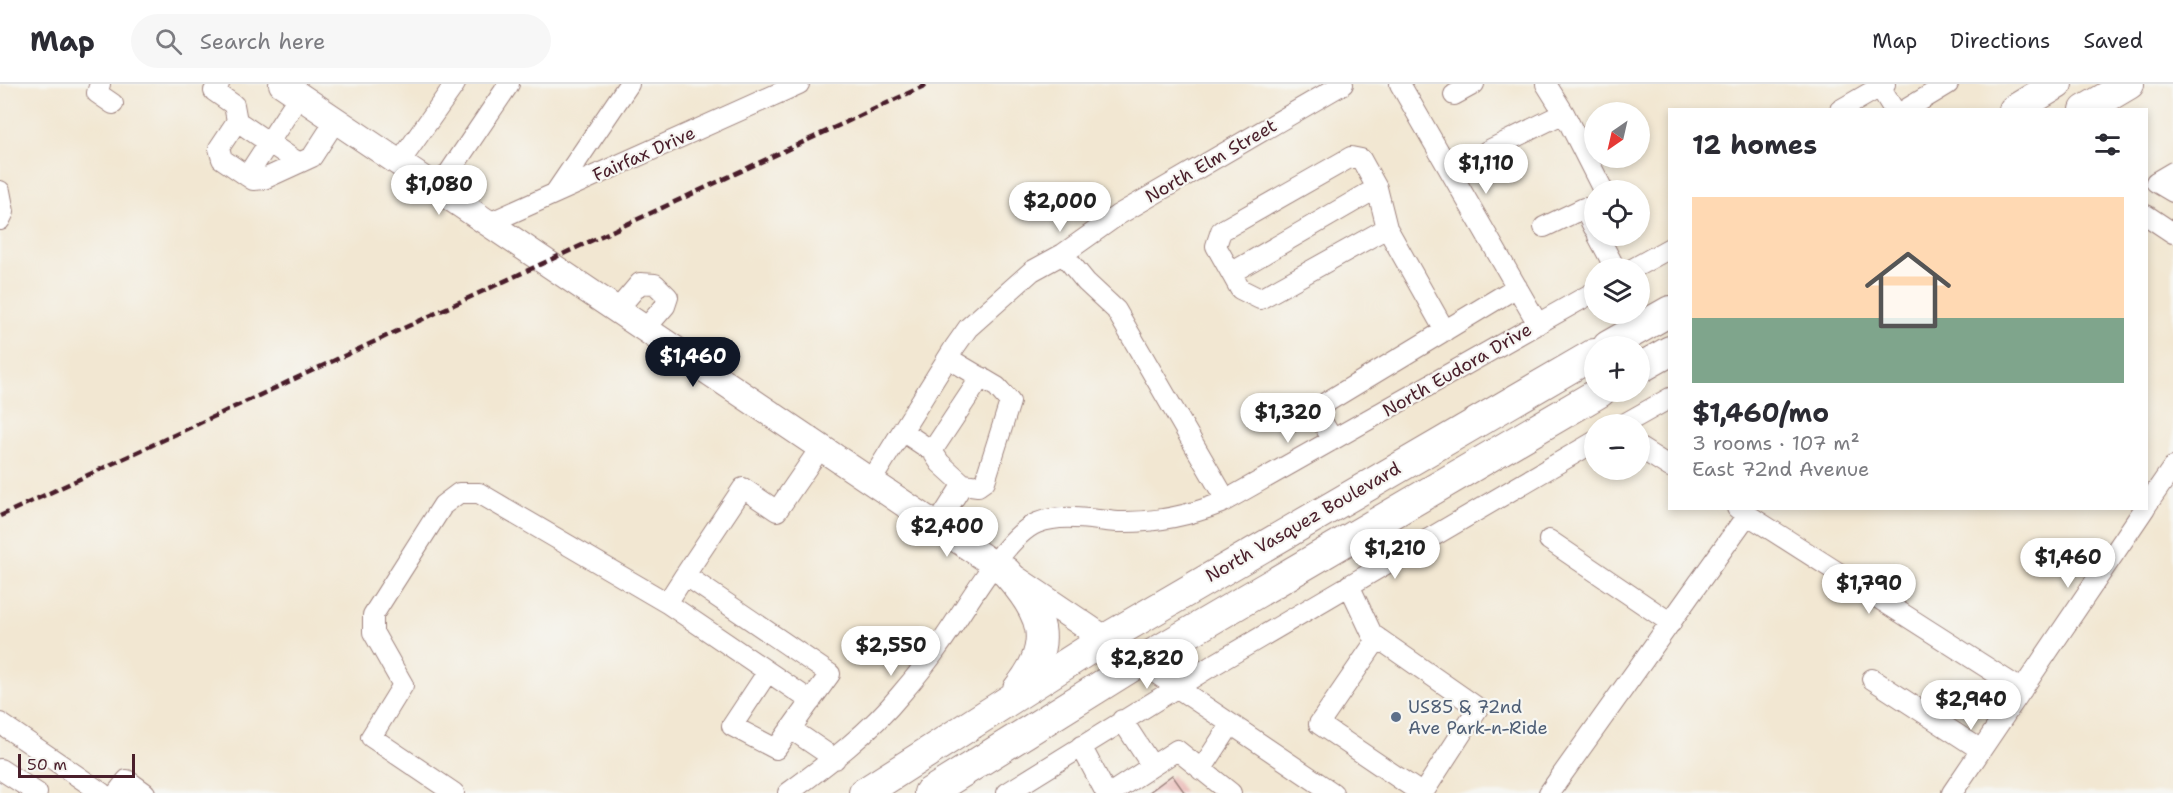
<!DOCTYPE html>
<meta charset="utf-8">
<style>
:root{--surface:#fff;--page:#f7f7f7;--text:#2b2b33;--muted:#7c7c81;--line:#e1e1e2;--accent:#111827}
body{margin:0;font-family:"Shantell Sans",sans-serif;background:var(--page);color:var(--text);height:100vh;display:flex;flex-direction:column;font-size:22px;white-space:nowrap}
*{box-sizing:border-box;margin:0}
p{font-size:20px;color:var(--muted)}
.icon{flex:none;width:33px;height:33px;fill:none;stroke:currentColor;stroke-width:2;stroke-linecap:round;stroke-linejoin:round}
.map{position:relative;flex:1;overflow:hidden}
.drawer{position:absolute;left:1668px;top:24px;width:480px;height:402px;display:flex;flex-direction:column;background:var(--surface);border-radius:0px;box-shadow:0 3px 9px #0003}
.drawer>*{flex:none}
.needle{width:39px;rotate:214deg}
.controls{position:absolute;left:1584px;top:18px;display:grid;gap:12px}
.controls a{display:grid;place-items:center;width:66px;height:66px;border-radius:50%;background:var(--surface);box-shadow:0 3px 9px #0003;font-size:30px}
.scale{position:absolute;left:18px;bottom:15px;width:117px;box-sizing:border-box;padding-left:6px;border:3px solid #4a1f2b;border-top:0;font-size:16px;line-height:21px;white-space:nowrap;color:#4a1f2b;-webkit-text-stroke:4px #f6f6f2;paint-order:stroke}
.price{position:absolute;translate:-50% -51px;padding:0 14px;border-radius:21px;background:#fff;color:#222;font-size:20px;line-height:39px;filter:drop-shadow(0 2px 3px #0008)}
.price::after{content:'';position:absolute;left:50%;top:36px;width:18px;height:14px;margin-left:-9px;background:inherit;clip-path:polygon(0 0,100% 0,50% 100%)}
.price.current{background:var(--accent);color:#fff}
ul{padding:0;list-style:none}
li{display:grid;align-content:center;gap:12px;height:318px;padding:0 24px}
li+li{border-top:2px solid var(--line)}
li span{display:grid;place-items:center;height:186px;border-radius:0px;color:#555}
li>.icon{margin-inline-start:auto}
span .icon{width:108px;height:108px;fill:#fffc;stroke-width:1}
li b{font-size:26px}
h2{display:flex;justify-content:space-between;align-items:center;height:72px;padding:0 24px;font-size:26px}
header{display:flex;align-items:center;gap:36px;box-sizing:border-box;height:84px;padding:0 30px;background:var(--surface);border-bottom:2px solid var(--line)}
header strong{font-size:28px}
nav{display:flex;gap:33px;margin-inline-start:auto;font-size:21px}
.search{width:420px;height:54px;background:var(--page);display:flex;align-items:center;gap:15px;box-sizing:border-box;padding:0 21px;border-radius:33px;color:var(--muted);font-size:22px}
.map>svg:first-child{display:block}
</style>
<header>
<strong>Map</strong>
<div class="search"><svg class="icon" aria-label="search" viewBox="0 0 24 24"><circle cx="10" cy="10" r="6"/><path d="M15 15l6 6"/></svg>Search here</div>
<nav><a>Map</a><a>Directions</a><a>Saved</a></nav>
</header>
<div class="map">
<svg width="2173" height="709" viewBox="0 0 2173 709">
<rect width="100%" height="100%" fill="#f6f6f2"/>
<filter id="ink" filterUnits="userSpaceOnUse"><feTurbulence type="fractalNoise" baseFrequency=".0167" numOctaves="2"/><feDisplacementMap in="SourceGraphic" scale="12" xChannelSelector="R" yChannelSelector="G"/><feConvolveMatrix kernelMatrix="1 2 1 2 8 2 1 2 1" color-interpolation-filters="sRGB"/></filter>
<filter id="wash" filterUnits="userSpaceOnUse"><feTurbulence type="fractalNoise" baseFrequency=".008" numOctaves="4" result="noise"/><feDisplacementMap in="SourceGraphic" scale="24" xChannelSelector="R" yChannelSelector="G"/><feGaussianBlur stdDeviation="1.35" result="paint"/><feColorMatrix in="noise" values="0 0 0 0 0 0 0 0 0 0 0 0 0 0 0 0 0 1.4 0 .05"/><feComposite in="paint" operator="in"/></filter>
<g filter="url(#wash)">
<rect width="100%" height="100%" fill="#f2e7d2"/>
<g id="blocks">
<path fill="#e8adaa" d="M1172 691 1185 709H1148Z"/>
</g>
</g>
<g filter="url(#ink)">
<use href="#blocks" fill-opacity="0" stroke="#9e837e" stroke-width="1.5"/>
<g fill="none" stroke-linecap="round" stroke-linejoin="round">
<defs>
<path id="minor" d="M100 0 97 9 113 20
M219 0 214 7 234 21 237 37 219 64 222 75 253 96 264 95 312 73 336 36
M1400 0 1538 240
M1546 0 1564 29
M1878 0 1894 26
M1454 11 1474 0
M1840 26 1885 0
M1905 26 1948 0
M237 37 299 79
M1487 67 1564 29 1603 106
M1351 73 1361 75 1377 104 1387 144 1260 215 1240 205 1216 162 1221 147Z
M399 79 455 0
M2173 88 2156 98 2173 108
M247 92 299 12
M438 105 509 0
M0 107 4 128 0 136
M555 109 629 0
M2146 131 2173 149
M489 139 799 0
M1544 143 1584 124 1594 144
M1387 144 1445 247
M1598 152 1615 184
M1063 170 1086 198 1116 226 1226 416
M1634 184 1670 164
M1231 189 1377 104
M617 226 640 199 655 200 668 213 665 222 645 245
M948 274 997 303 1010 318 985 397 978 402 963 400
M1315 326 1333 356
M1297 336 1517 203
M1624 340 1670 314
M902 347 932 367 940 379 963 400 937 441
M1640 364 1670 383
M932 367 981 293
M871 397 954 264 968 244 1032 187 1063 170 1118 131 1343 0
M2146 422 2173 383
M1737 424 2022 606
M1549 456 1671 539
M685 491 743 404 777 427 821 363
M1349 501 1372 550 1478 624 1423 709
M1378 554 1319 640 1421 709
M1139 578 1333 709
M767 589 732 642 776 665 830 590 685 491 667 519 811 617
M1872 595 1981 666
M1122 636 1152 682
M0 639 102 709
M791 645 835 675
M1081 662 1106 709
M0 685 37 709
M1201 686 1231 640
M117 709 127 696 145 709
M454 709 371 653 403 601 373 548V531L443 421 459 409H479L667 519
M788 709C829 679 869 649 901 610 914 595 927 579 938 563 961 533 1004 452 1037 439 1062 429 1092 436 1118 438 1154 439 1188 432 1221 419L1594 208
M1007 709 1210 583 1594 358
M1111 709 1177 666 1231 709
M1549 709 1747 431
M1952 709 2145 424"/>
<path id="major" d="M282 0 995 481
M1016 495 1139 578"/>
<path id="highway" d="M2014 26 2057 0
M2085 26 2129 0
M1608 262 1670 227
M1640 284 1670 267
M1006 488C1043 529 1056 559 1018 605
M864 709 1105 555 1594 270
M929 709 1139 578 1600 308"/>
</defs>
<use href="#minor" stroke="#9e837e" stroke-width="22"/>
<use href="#major" stroke="#9e837e" stroke-width="28"/>
<use href="#highway" stroke="#9e837e" stroke-width="32"/>
<use href="#minor" stroke="#fff" stroke-width="20"/>
<use href="#major" stroke="#fff" stroke-width="26"/>
<use href="#highway" stroke="#fff" stroke-width="30"/>
<path stroke="#4a1f2b" stroke-width="4.5" stroke-dasharray="9 4.5" stroke-linecap="butt" d="M0 432 928 0"/>
</g>
</g>
<circle fill="#5c6f8a" stroke="#f6f6f2" stroke-width="2" cx="1396" cy="633" r="6"/>
<g text-anchor="middle" dominant-baseline="central" stroke-width="4.5" stroke-linejoin="round" paint-order="stroke">
<g font-size="18" fill="#4a1f2b" stroke="#f6f6f2">
<text transform="translate(644 70) rotate(-24)">Fairfax Drive</text>
<text transform="translate(1211 77) rotate(-30)">North Elm Street</text>
<text transform="translate(1457 286) rotate(-30)">North Eudora Drive</text>
<text transform="translate(1303 438) rotate(-30)">North Vasquez Boulevard</text>
</g>
<g font-size="18" fill="#4e5e75" stroke="#f6f6f2" text-anchor="start">
<text x="1408" y="623">US85 &amp; 72nd<tspan x="1408" dy="21">Ave Park-n-Ride</tspan></text>
</g>
</g>
</svg>
<div class="controls">
<a><svg class="needle" viewBox="-14 -14 28 28"><path d="M0-13l5 13h-10z" fill="#e53935"/><path d="M0 13l5-13h-10z" fill="#7c7c81"/></svg></a>
<a><svg class="icon" aria-label="locate" viewBox="0 0 24 24"><circle cx="12" cy="12" r="6"/><path d="M12 2v4M12 18v4M2 12h4M18 12h4"/></svg></a>
<a><svg class="icon" aria-label="layers" viewBox="0 0 24 24"><path d="M12 4l9 5-9 5-9-5zM3 14l9 5 9-5"/></svg></a>
<a>+</a>
<a>−</a>
</div>
<div class="scale">50 m</div>
<b class="price" style="left:1486px;top:111px">$1,110</b>
<b class="price" style="left:439px;top:132px">$1,080</b>
<b class="price" style="left:1060px;top:149px">$2,000</b>
<b class="price current" style="left:693px;top:304px">$1,460</b>
<b class="price" style="left:1288px;top:360px">$1,320</b>
<b class="price" style="left:947px;top:474px">$2,400</b>
<b class="price" style="left:1395px;top:496px">$1,210</b>
<b class="price" style="left:2068px;top:505px">$1,460</b>
<b class="price" style="left:1869px;top:531px">$1,790</b>
<b class="price" style="left:891px;top:593px">$2,550</b>
<b class="price" style="left:1147px;top:606px">$2,820</b>
<b class="price" style="left:1971px;top:647px">$2,940</b>
<section class="drawer">
<h2>12 homes<svg class="icon" aria-label="filters" viewBox="0 0 24 24"><path d="M4 7h16M4 17h16"/><circle cx="9" cy="7" r="2"/><circle cx="15" cy="17" r="2"/></svg></h2>
<ul>
<li><span style="background:linear-gradient(#ffd9b3 65%,#7fa58c 0)"><svg class="icon" aria-label="home" viewBox="0 0 24 24"><path d="M3 11l9-7 9 7M6 9v11h12V9"/></svg></span><div><b>$1,460/mo</b><p>3 rooms · 107 m²</p><p>East 72nd Avenue</p></div></li>
</ul>
</section>
</div>
